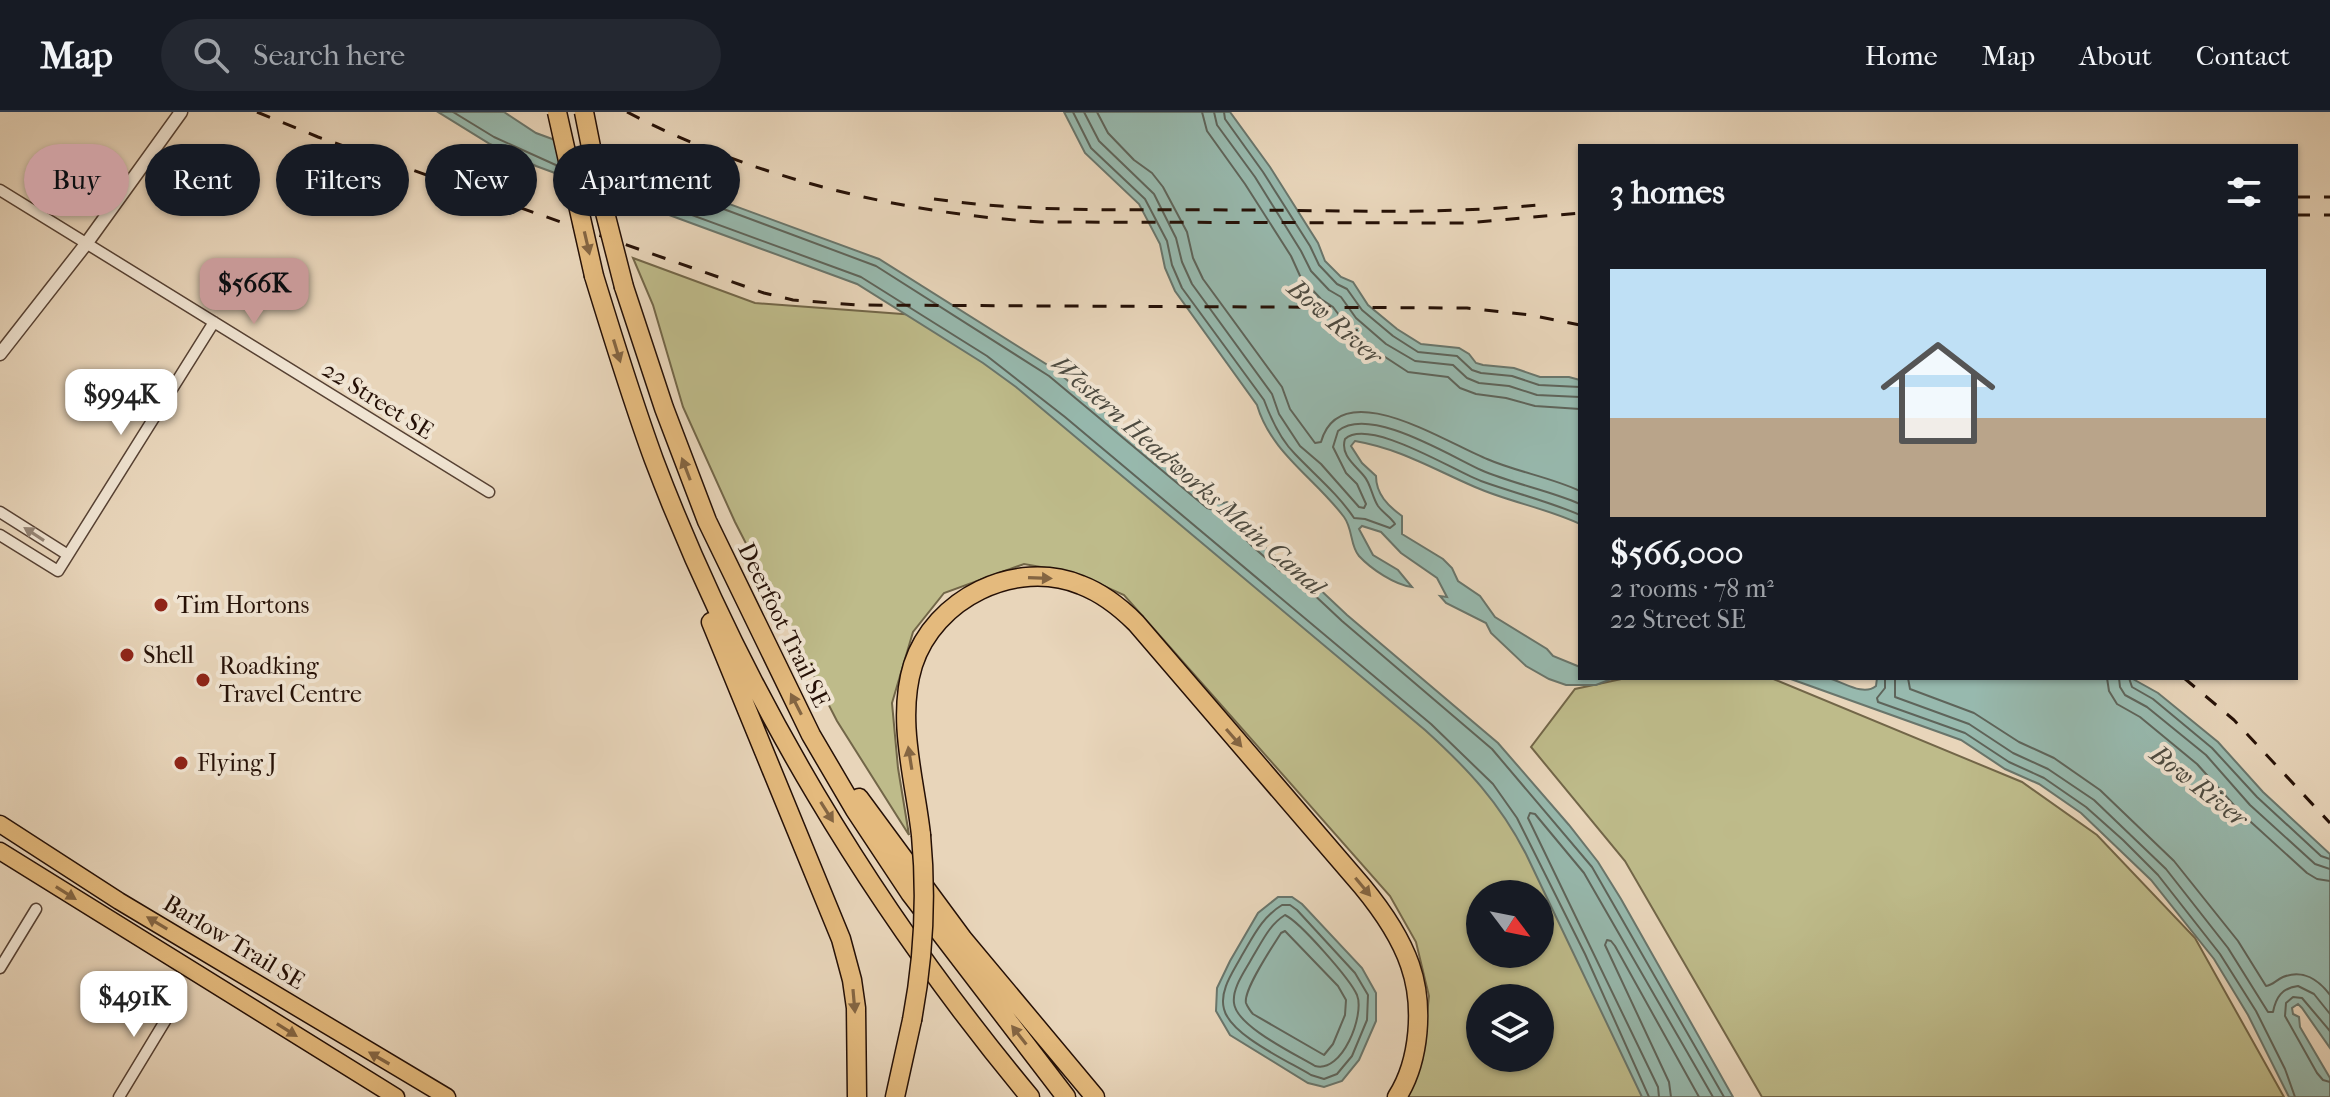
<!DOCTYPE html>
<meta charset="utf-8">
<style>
:root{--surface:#171b24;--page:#242831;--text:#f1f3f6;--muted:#9ea1a6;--line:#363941;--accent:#c59692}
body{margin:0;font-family:"IM FELL French Canon",serif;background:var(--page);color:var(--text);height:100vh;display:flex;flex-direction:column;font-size:30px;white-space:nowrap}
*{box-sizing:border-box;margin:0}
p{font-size:26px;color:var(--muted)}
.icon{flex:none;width:44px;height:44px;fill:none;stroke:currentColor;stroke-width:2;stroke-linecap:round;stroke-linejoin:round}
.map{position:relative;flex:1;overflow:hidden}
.side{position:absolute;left:1578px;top:32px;width:720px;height:536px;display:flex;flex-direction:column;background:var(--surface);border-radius:0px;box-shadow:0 2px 6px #0004}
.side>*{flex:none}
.banner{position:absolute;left:24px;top:32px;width:760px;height:72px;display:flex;gap:16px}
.needle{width:52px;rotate:122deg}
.controls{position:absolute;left:1466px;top:768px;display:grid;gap:16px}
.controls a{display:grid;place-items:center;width:88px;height:88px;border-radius:50%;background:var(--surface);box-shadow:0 2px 6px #0004;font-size:40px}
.price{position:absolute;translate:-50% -68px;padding:0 18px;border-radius:16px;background:#fff;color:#222;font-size:26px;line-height:52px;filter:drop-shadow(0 2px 4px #0008)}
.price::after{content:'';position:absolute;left:50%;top:48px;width:24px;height:18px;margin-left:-12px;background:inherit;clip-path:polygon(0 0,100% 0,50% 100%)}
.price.selected{background:var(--accent);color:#111}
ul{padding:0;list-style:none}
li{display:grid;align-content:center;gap:16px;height:424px;padding:0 32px}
li span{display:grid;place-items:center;height:248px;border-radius:0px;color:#555}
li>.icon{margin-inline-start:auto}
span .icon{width:144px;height:144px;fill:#fffc;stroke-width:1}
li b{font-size:34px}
h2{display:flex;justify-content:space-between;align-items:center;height:96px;padding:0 32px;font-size:34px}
.chip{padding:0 28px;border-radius:36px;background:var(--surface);box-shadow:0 2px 6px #0004;font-size:28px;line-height:72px}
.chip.selected{background:var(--accent);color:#111}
header{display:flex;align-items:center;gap:48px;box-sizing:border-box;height:112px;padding:0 40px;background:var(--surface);border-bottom:2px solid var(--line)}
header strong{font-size:38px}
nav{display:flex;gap:44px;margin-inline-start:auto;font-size:28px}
.search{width:560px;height:72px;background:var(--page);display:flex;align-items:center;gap:20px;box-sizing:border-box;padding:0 28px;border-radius:44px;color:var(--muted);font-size:30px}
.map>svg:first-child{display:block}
</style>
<header>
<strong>Map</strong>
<div class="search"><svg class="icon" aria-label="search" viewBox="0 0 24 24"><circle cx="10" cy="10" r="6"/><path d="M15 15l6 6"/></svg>Search here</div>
<nav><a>Home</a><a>Map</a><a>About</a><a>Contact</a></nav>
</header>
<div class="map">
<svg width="2330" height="985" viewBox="0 0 2330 985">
<rect width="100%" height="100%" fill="#e8d5ba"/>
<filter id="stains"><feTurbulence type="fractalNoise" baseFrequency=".0025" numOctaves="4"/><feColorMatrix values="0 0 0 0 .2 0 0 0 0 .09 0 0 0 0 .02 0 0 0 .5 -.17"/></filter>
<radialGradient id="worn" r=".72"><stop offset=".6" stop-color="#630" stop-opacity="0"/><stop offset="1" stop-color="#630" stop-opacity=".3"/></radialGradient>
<path fill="#bebb8a" stroke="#726648" stroke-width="2" fill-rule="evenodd" d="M633 146 755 191 929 204 1054 291 1497 675 1658 985H1406L1422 948 1429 884 1416 830 1390 784 1124 483 1075 461 1024 452 944 481 913 520 892 591 898 656 909 723 837 609 735 410 683 295 653 193ZM1480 782H1540V842H1480ZM1480 886H1540V946H1480Z
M1626 566H1771L2022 670 2097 723 2195 826 2284 985H1762L1625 749 1531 635 1575 577Z"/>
<path fill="#97b9ae" stroke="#69756b" stroke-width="2" d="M438 0H504L536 21 879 147 1054 257 1212 390 1220 392 1227 390 1235 395 1237 394 1248 407 1247 415 1257 428 1287 454 1294 453 1347 503 1498 631 1569 713 1598 750 1621 787 1733 985H1642L1526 742C1499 690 1468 657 1425 618L1016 275 983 251 857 172 536 54 490 32Z
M1064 0H1230L1270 55 1318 131 1325 149 1341 165 1353 170 1368 193 1397 217 1421 232 1459 236 1469 242 1476 251 1483 253 1514 256 1540 265H1569L1580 268V412C1546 396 1509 390 1475 375 1433 357 1401 337 1355 329L1351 334 1362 351 1376 364C1376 382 1388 394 1402 404V422L1443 447 1452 456 1458 469 1480 484 1495 505 1547 537 1553 544 1580 555V566H1614L1596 573H1566L1549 567 1526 554 1491 521 1486 511 1446 491 1440 484 1447 485 1437 466 1401 441 1381 420 1362 414 1359 417 1373 443 1398 458 1412 475C1395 473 1371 457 1359 444 1350 434 1353 417 1344 405 1315 366 1271 341 1257 293L1175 179 1165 156 1160 132 1139 92 1085 41Z
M1788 566C1800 566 1816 563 1828 566 1842 569 1863 585 1876 574L1877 566H2131L2158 581 2218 630 2263 680 2330 742V936L2302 896 2298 892 2292 896 2293 902 2299 905 2300 915 2330 966V985H2289L2248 903 2214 847 2151 768 2081 701 2039 672 2005 657 1961 628Z
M1278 785H1292L1302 792 1362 856 1376 881V909L1359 948 1342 969 1324 975 1308 971 1230 923 1216 899 1217 876 1230 849 1258 801Z"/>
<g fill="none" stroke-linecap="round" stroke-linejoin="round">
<path stroke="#5e645a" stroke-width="2" d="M453 0 494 25 558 54
M1073 0 1091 36 1145 87 1167 129 1172 153 1182 176 1264 288C1271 307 1280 327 1295 342 1315 363 1338 382 1354 406L1365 407 1390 416 1395 412C1391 405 1383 401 1378 394 1372 385 1371 372 1364 364 1355 353 1340 343 1345 327 1369 305 1454 359 1481 369 1514 381 1548 389 1580 403
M1084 0 1099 29 1154 82 1176 126 1182 150 1192 172 1272 282 1279 302 1300 334 1321 352 1359 395 1364 396 1366 392 1357 372 1346 361 1333 335 1338 319C1369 293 1450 344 1481 358 1513 372 1548 378 1580 392
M1097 0 1108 21 1134 48 1152 61 1163 75 1187 120 1193 146 1203 167 1282 275 1290 297 1315 331 1321 330C1340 260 1448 332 1487 347 1517 360 1550 365 1580 379
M1202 0 1207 19 1245 72 1291 144 1301 166 1321 187 1333 195 1348 215 1379 241 1408 260 1448 265 1460 276 1476 282 1506 286 1535 294 1580 297
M1214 0 1217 13 1255 65 1301 139 1311 159 1329 178 1341 185 1356 206 1386 232 1415 249 1453 253 1467 266 1479 271 1509 274 1537 283 1580 285
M1224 0 1225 7 1263 60 1310 134 1319 153 1337 172 1347 177 1362 198 1393 224 1418 240 1457 244 1472 258 1481 261 1512 264 1539 273 1580 275
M606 53 876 154 1049 264 1207 396 1234 404 1239 410 1242 423 1252 434 1282 460 1293 463 1342 509 1492 637 1592 755 1724 985
M610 73 861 165 987 244 1065 305 1431 612 1493 672 1517 706 1585 842 1649 985
M1885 566V576L1877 586 1878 590 1965 621 2009 650 2044 666 2086 695 2123 728 2158 763 2220 842 2256 899 2285 957 2295 985
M1895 566V585L1969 612 2013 641 2048 657 2094 688 2166 757 2228 836 2268 900H2273C2276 885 2282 876 2298 874L2314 882 2330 902
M1908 566 1910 577 1974 601 2019 630 2054 646 2100 678 2174 749 2238 829 2266 874C2273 873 2276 868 2283 865 2303 857 2319 868 2330 883
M2107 566 2109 579 2117 592 2140 605 2197 652 2241 701 2307 761 2317 767 2330 769
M2119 566 2120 575 2125 583 2147 595 2206 643 2250 693 2315 752 2330 757
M2129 566 2132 575 2153 587 2212 636 2257 685 2321 744 2330 747
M1282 793H1290L1297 798 1355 861 1368 883 1367 908 1352 944 1337 962 1324 967 1311 963C1288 949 1230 923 1224 897 1219 879 1233 860 1241 845 1253 825 1262 805 1282 793Z
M1285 803C1300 810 1350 867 1357 883 1365 903 1342 962 1315 954 1295 942 1236 914 1234 891 1232 876 1245 859 1252 846 1262 830 1269 813 1285 803Z
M1285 819 1338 874 1346 888 1345 903 1333 932 1324 943 1253 902C1251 900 1247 894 1246 891 1243 878 1273 834 1281 821Z
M2330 919 2302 886 2293 885 2286 891 2285 904 2317 961 2323 968 2330 970
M1659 985 1658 975 1528 706 1530 701 1535 702 1584 761 1713 985
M1671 985 1669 970 1605 833 1607 828 1611 829 1615 834 1699 985"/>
<defs>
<path id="minor" d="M0 78 489 380
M0 400 68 443
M0 423 58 459 214 210
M0 856 36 797
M119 985 179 886"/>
<path id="tertiary" d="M0 242 86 132 181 0"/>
<path id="primary" d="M0 712 119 789 447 985
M0 739 396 985"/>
<path id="motorway" d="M594 164C613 226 632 288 654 348 742 580 872 795 1030 985
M624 175 664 296 707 409 811 623 855 698 910 781 1066 985
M711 510 841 827 852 868 856 896 857 985
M859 686 963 827 1095 985
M921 723C915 668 896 608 913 553 934 487 1015 446 1081 473 1102 481 1121 496 1136 511L1362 774C1381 797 1400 824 1410 853 1424 893 1420 949 1397 985
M895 985 912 908"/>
</defs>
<use href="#minor" stroke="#564133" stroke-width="13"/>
<use href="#tertiary" stroke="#564133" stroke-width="15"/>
<use href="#primary" stroke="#251006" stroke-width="19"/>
<use href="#motorway" stroke="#251006" stroke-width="21"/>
<use href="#minor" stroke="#f0e4d2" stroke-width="10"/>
<use href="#tertiary" stroke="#f0e4d2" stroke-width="12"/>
<use href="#primary" stroke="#e4ba7d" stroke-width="16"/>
<use href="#motorway" stroke="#e4ba7d" stroke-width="18"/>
<path stroke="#251006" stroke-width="3" stroke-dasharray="14 14" stroke-linecap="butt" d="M257 0 318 25 764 181 793 188 857 193 1467 196 1530 203 1580 213
M627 0C753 66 899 101 1041 110L1465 111 1580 101
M2296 85H2330
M934 87C1032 101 1133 97 1232 98 1334 98 1436 103 1537 93
M2296 103H2330
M2184 566 2234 608 2330 711"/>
<defs>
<path id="motorway-bridge" d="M557 0 594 164
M584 0 601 85 624 175
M912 908C924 845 927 787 921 723"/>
</defs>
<use href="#motorway-bridge" stroke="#251006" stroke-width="21" stroke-linecap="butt"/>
<use href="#motorway-bridge" stroke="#e4ba7d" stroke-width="18"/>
</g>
<defs><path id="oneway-solid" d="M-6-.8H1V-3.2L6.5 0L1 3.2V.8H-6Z" transform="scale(2)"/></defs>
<g fill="#846542">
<use href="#oneway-solid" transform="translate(587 131) rotate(77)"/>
<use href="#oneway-solid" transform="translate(617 239) rotate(73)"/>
<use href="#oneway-solid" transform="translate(686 357) rotate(-111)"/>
<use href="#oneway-solid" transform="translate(1040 466) rotate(2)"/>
<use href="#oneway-solid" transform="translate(796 592) rotate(-117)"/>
<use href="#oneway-solid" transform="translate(1234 626) rotate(49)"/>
<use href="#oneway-solid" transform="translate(910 646) rotate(-99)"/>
<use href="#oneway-solid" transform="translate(827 700) rotate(58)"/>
<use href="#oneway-solid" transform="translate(1363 775) rotate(50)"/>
<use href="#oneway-solid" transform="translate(66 781) rotate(32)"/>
<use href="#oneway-solid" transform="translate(157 811) rotate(-149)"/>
<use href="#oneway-solid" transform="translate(854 889) rotate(85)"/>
<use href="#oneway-solid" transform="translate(287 918) rotate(32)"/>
<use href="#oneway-solid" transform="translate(1019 923) rotate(-128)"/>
<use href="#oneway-solid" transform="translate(379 946) rotate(-150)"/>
</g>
<use fill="#958576" href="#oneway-solid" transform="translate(34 422) rotate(-147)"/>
<g fill="#8f2418" stroke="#f0e4d2" stroke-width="3">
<circle cx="161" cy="493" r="8"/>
<circle cx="127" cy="543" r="8"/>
<circle cx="203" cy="568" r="8"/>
<circle cx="181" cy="651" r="8"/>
</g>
<g text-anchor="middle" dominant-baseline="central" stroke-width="8" stroke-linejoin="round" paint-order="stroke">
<g font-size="24" fill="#251006" stroke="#f0e4d2">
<text transform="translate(378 288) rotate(32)">22 Street SE</text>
<text transform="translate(784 513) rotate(64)">Deerfoot Trail SE</text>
<text transform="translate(234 830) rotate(31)">Barlow Trail SE</text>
</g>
<g font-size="24" fill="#251006" stroke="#f0e4d2" text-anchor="start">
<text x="177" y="493">Tim Hortons</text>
<text x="143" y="543">Shell</text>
<text x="219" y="554">Roadking<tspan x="219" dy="28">Travel Centre</tspan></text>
<text x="197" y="651">Flying J</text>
</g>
<g font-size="26" font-style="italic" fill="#4d4b41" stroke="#f0e4d2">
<text transform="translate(1335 210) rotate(41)">Bow River</text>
<text transform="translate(1188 363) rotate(41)">Western Headworks Main Canal</text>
<text transform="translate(2199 674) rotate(38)">Bow River</text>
</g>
</g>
<rect width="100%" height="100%" filter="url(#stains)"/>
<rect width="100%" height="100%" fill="url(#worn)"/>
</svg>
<div class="controls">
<a><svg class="needle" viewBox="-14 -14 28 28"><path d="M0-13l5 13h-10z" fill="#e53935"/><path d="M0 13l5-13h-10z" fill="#9ea1a6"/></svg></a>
<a><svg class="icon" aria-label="layers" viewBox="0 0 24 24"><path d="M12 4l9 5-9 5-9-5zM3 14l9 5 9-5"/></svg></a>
</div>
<b class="price selected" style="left:254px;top:214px">$566K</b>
<b class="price" style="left:121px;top:325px">$994K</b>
<b class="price" style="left:134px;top:927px">$491K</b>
<div class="banner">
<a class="chip selected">Buy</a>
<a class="chip">Rent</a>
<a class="chip">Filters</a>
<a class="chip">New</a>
<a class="chip">Apartment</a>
</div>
<section class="side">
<h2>3 homes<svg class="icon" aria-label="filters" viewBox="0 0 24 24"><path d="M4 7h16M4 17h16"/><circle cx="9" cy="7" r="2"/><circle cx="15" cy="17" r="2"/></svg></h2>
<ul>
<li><span style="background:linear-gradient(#bfe0f5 60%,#b9a48a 0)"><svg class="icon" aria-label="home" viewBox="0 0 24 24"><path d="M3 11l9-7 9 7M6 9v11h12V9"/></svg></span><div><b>$566,000</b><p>2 rooms · 78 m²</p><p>22 Street SE</p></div></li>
</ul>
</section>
</div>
